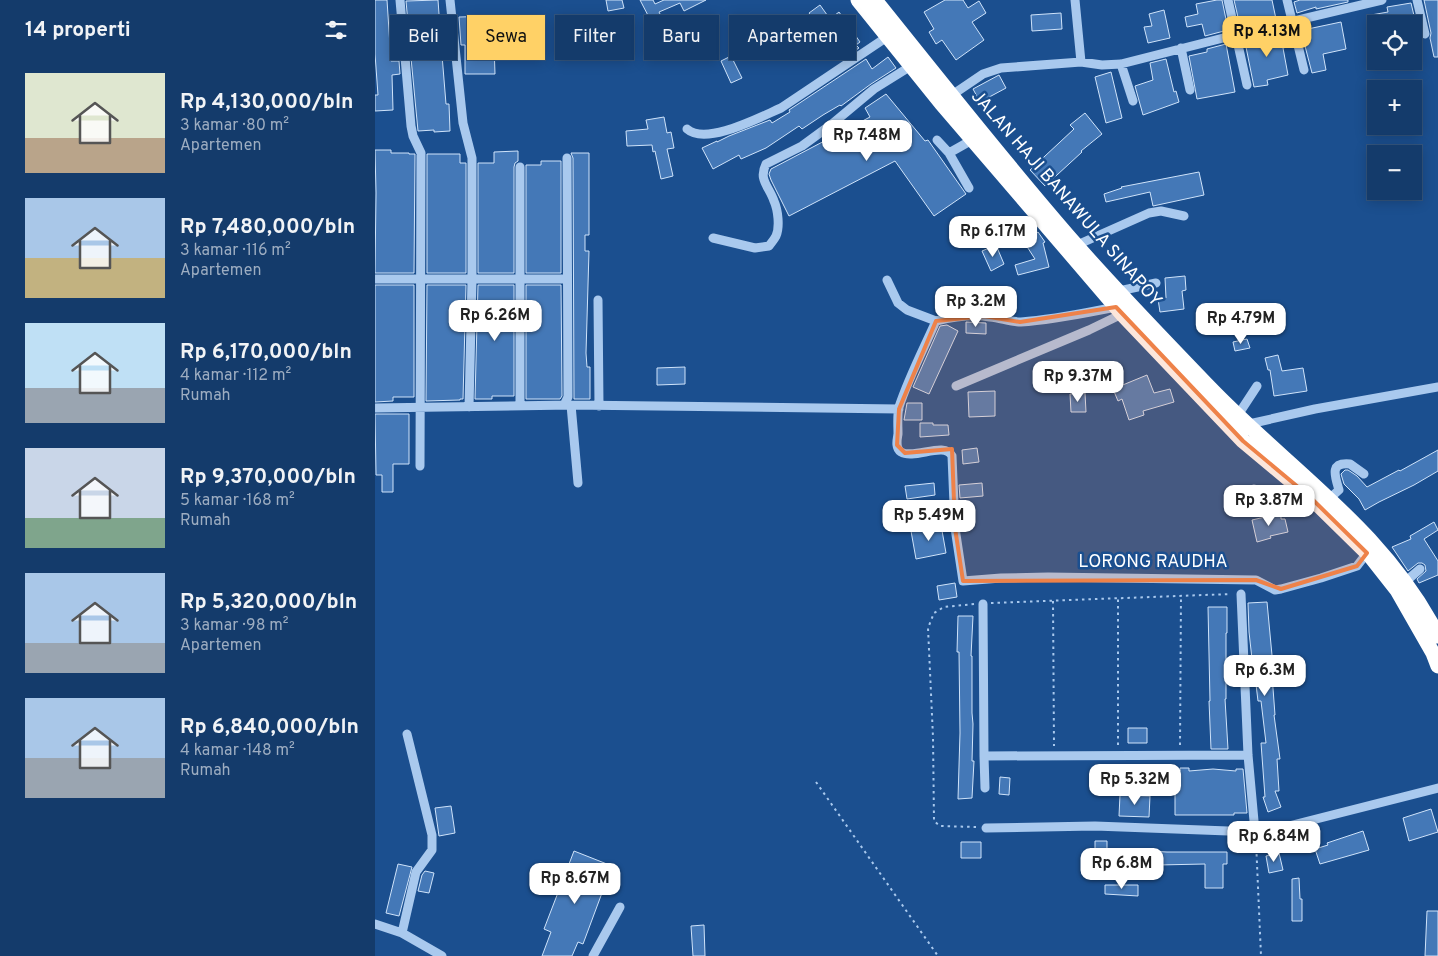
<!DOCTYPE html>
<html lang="id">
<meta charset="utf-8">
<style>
:root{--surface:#143b6b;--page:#214673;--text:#f1f3f6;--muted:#9dadc1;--line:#33557e;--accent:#ffd166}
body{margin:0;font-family:Overpass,sans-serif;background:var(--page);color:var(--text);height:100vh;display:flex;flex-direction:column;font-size:19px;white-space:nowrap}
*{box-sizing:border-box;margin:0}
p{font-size:16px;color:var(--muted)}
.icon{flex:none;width:28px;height:28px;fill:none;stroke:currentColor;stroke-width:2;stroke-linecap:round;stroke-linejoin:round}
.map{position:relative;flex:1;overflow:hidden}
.panel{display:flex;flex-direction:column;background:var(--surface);width:375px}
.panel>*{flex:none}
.guide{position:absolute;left:15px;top:15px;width:475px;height:45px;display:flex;gap:10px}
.controls{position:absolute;left:992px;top:15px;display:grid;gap:10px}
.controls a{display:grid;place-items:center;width:55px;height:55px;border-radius:0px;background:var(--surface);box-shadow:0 2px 12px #0003,0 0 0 1px var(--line);font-size:25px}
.price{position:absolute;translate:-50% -42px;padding:0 11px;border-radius:10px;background:#fff;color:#222;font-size:16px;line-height:32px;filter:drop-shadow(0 1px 2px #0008)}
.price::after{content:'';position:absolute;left:50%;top:30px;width:15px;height:11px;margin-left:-8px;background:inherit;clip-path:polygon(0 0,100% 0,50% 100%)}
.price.on{background:var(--accent);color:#111}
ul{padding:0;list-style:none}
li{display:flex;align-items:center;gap:15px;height:125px;padding:0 25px}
li span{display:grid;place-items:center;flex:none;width:140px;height:100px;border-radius:0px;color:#555}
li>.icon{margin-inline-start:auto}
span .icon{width:60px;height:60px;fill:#fffc;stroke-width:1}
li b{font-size:21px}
h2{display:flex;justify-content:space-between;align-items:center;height:60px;padding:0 25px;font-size:21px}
.pill{padding:0 18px;border-radius:0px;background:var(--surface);box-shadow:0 2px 12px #0003,0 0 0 1px var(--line);font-size:18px;line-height:45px}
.pill.on{background:var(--accent);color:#111}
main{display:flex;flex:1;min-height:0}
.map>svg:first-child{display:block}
</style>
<main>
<section class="panel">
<h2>14 properti<svg class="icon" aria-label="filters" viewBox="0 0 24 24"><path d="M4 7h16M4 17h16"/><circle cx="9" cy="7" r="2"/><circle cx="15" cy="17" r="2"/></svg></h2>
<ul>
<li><span style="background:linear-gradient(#dfe7d0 65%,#b9a48a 0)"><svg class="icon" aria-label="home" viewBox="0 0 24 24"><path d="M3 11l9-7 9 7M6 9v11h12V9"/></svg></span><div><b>Rp 4,130,000/bln</b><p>3 kamar · 80 m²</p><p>Apartemen</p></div></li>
<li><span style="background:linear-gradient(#a9c7e8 60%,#c2b280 0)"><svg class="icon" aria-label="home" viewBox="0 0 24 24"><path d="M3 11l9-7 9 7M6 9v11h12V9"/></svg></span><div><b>Rp 7,480,000/bln</b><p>3 kamar · 116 m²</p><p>Apartemen</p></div></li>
<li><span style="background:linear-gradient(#bfe0f5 65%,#9aa5b1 0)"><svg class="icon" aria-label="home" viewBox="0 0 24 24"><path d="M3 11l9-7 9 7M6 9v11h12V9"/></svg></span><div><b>Rp 6,170,000/bln</b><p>4 kamar · 112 m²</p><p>Rumah</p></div></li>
<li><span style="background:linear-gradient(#c9d6e8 70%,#7fa58c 0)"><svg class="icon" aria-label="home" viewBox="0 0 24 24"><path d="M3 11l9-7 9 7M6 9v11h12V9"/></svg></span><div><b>Rp 9,370,000/bln</b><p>5 kamar · 168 m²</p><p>Rumah</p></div></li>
<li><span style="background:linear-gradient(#a9c7e8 70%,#9aa5b1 0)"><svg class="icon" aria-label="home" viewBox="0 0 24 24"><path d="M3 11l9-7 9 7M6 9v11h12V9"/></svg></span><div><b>Rp 5,320,000/bln</b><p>3 kamar · 98 m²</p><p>Apartemen</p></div></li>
<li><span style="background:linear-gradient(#a9c7e8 60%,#9aa5b1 0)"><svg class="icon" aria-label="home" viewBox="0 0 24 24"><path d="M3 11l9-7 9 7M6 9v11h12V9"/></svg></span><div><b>Rp 6,840,000/bln</b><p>4 kamar · 148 m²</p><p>Rumah</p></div></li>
</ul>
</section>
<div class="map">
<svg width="1063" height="956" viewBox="0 0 1063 956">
<rect width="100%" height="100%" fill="#1b4f8f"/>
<path fill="#4478b7" stroke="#cfe3fa" d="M0 0H12L16 61H24L25 74 17 75 18 110 0 111V95H3L0 54Z
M63 0 66 42 35 45 31 1Z
M231 0H247L249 8 233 11Z
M265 0H278L280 4 289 0H331L309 11 305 3 284 12 287 18 277 23Z
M570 0H588L593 8 604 1 611 13 597 22 609 40 581 60 567 40 561 44 554 32 559 29 549 12Z
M842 0H847L853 29 849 30V31L830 36 827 24 812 27 810 17 823 14 821 4Z
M859 0H897L901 19 865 26Z
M925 0H973V2L941 9V7L922 13 919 2Z
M1049 0H1063V57H1059L1055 38 1056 33Z
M1036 3 1041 24H998L996 15 1013 12 1012 7Z
M445 5 455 19 464 12 485 42 481 45 484 48 472 56 447 23 443 25 434 13Z
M789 10 795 38 773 43 769 27 777 26 774 14Z
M686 13 687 29 657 31 656 15Z
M122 16V45H119L120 74H90V45H86L84 17Z
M966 22 971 49 948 54 951 70 937 73 930 46 928 30Z
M901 32 902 35 909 34 912 47 908 48 913 75 892 80 893 85 879 87 870 42 888 38 887 35Z
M851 44 860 92 822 99 814 56 832 52V49Z
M67 55 71 104H74L75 131 59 132V130L43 131 36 58Z
M356 56 367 78 356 83 346 61Z
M513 57 521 68 496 84 466 106 465 105 448 115 427 129 424 126 391 148 366 159 364 155 338 169 327 148 342 141V142L354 136 395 120 397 123 415 112 414 110 491 59 497 69Z
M791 59 799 92 801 91 804 102 768 115 760 86 778 80 775 63Z
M736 72 747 118 731 123 720 77Z
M624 75 631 88 605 102 598 89Z
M511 94 550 141 553 140 591 194 559 216 520 161 414 216 396 180 394 174 396 169 495 117 490 108Z
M710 113 727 134 706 151 707 152 670 186 655 170 699 129 695 125Z
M289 117 292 133 296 132 299 148 292 149 298 176 286 179 280 151 278 152 277 145 252 146 251 131 273 129 271 120Z
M0 150H16V153H34V154H40L39 273H0L1 193Z
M143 151V161L140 163 139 167V273H103V163H119V152Z
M196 153H214V235H210V251H214L211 353 212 367H215V399H199L198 158Z
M52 154H85V163H91V273H52Z
M166 161H186V273H151V165H166Z
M824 172 829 195 778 206 775 192 731 202 729 194 747 188 746 187Z
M663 232 670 242 668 243 674 267 643 275 640 265 660 259 649 242Z
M621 245 629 264 616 271 607 251Z
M810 276 811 290 807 291 809 309 785 312 783 299 791 298 790 278Z
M0 285H39V397H18V401L0 402Z
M52 285H91L88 399H85V400L51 401Z
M103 285H139V396H117V399H100Z
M151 285H186L187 396 185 399H151Z
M591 322 611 323V334L591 333Z
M572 325 583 331 554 394 538 387 565 326Z
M872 339 875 348 860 351 858 342Z
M903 355 907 371 928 368 932 391 899 396 895 370H893L890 358Z
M310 367V384L282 385V368Z
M772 375 779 393 795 389 799 402 768 411 769 415 754 420 747 399 743 401 738 389Z
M620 391V416L594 417 593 392Z
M710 393 711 412H696L695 394Z
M532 403H547V420H529Z
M0 414H34V464H18V492H7V475H1Z
M545 423H558V425H573L574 435 545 437Z
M602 448 604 462 588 464 587 450Z
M1063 450V471L1039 485 1004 502 990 510 984 499 969 484 966 474 970 470H973L982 476 992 487 1024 470 1025 471Z
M559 483 560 495 532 499 530 486Z
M607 483 608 496 585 498 584 485Z
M906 515V519H910L913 532 895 536 896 538 882 542 877 520 890 517 891 519Z
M1059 522 1063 530 1049 539 1063 561V575L1044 583 1042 579 1051 571 1050 565 1047 563H1043L1033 571 1017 547 1036 539 1035 536Z
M566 525 571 553 541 559 536 531Z
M580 583 582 597 564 600 562 586Z
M892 602 898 666H897V675L900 715H899L905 759H902L904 791H900L906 807 893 812 888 797H890L886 743H891L886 701H883L879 668H878L874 632 873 603Z
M833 607H852V633H851V699H850L853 749H836L834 701H835Z
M583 616H598L596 656H597V713L598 724 597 761H599L597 798 583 799 585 733 584 652H582Z
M753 728H772V743H753Z
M805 768H814V771L838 769 861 771V769H868L872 813H859V815H800V787H769L768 772 787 773 805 771Z
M625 777 635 778 634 795 624 794Z
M745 795 775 796 774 817 744 816Z
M76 806 80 833 64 836 60 808Z
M1056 809 1063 832 1034 841 1028 818Z
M988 831 994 850 945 864 940 849 953 845 952 843Z
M720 841H732V849L792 852H852V864H848V888H830V864L783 865V868H774V859L720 860Z
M586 842H606V858H586Z
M199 851 237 866 208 944 203 942 197 956H167L176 932 169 929Z
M904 853 908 870 894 873 891 856Z
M23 864 37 867 24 916 11 913Z
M50 871 59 873 54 893 43 891 47 875Z
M924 878 925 899H927V921H917V879Z
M730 885H763V896L730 894Z
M1052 911H1063V956H1050Z
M329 925 330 956H318L316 926Z"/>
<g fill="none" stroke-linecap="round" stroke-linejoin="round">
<path stroke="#a9c9ee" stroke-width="2" stroke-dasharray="2.5 4" stroke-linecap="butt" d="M678 601 679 746
M616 603 856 594
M599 604 569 607 559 613 553 628 558 737 559 821 565 826 601 827
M743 745V598
M805 745 806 595
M441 782 563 956
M881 841 886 956"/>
<path stroke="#a9c9ee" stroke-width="9" d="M25 0 36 126 38 136 46 153 45 466
M75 0 86 104 88 123 97 158V280L94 407
M700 0 706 62
M853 0 872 85
M912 0 929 70
M1042 0 1050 34
M806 48 815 90
M29 52 80 47
M746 64 758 101
M577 95 608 74 626 68 706 62 727 65 746 64 860 35 1007 0
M312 129C331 146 385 117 406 108L512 37
M562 140 574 153 594 188
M574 153 597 140
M145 167V406
M338 238 380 248 394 246C396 243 399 240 401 236 405 227 403 210 399 201 394 186 383 180 391 164L427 146 457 124 499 89 536 66
M702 245 774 213 786 211 809 216
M0 279H192
M512 280 523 303 532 310 561 321
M744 291 781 283
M223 300 224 406
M741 307C710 313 678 320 646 322 635 322 626 318 615 317 598 314 578 317 561 321 549 348 533 379 524 407 522 415 523 425 523 434 522 440 520 448 526 452 539 460 570 441 577 456L580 528 588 581 626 578 673 577 881 580 900 590 906 589 946 578 982 566 992 553
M581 386 714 330 747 314
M189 405 193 397 192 158
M196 405 203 483
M0 408 196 405 524 409
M863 415 882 386
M874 424 940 409 1063 387
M879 489 904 509 935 497
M955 498 964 490C960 476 954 462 975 464L989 474
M1030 582 1045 569
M866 594 873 755 880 832
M608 604 609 756 873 755
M609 756 610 788
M611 828 720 826 880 832 898 830 1063 788
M0 924 27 933 67 956
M27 933 41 872 57 850V835L32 734
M218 956 245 907"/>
<path stroke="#fff" stroke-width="15" d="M483 0 566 103 747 314 868 441 935 497 996 557 1022 590 1058 653 1063 666
M500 0C566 82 631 165 701 245 744 294 790 341 835 388 915 471 1009 530 1063 636"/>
</g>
<path fill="#ee8249" fill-opacity="0.2" stroke="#ee8249" stroke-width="4" stroke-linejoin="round" d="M741 307 868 441 935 497 992 553 982 566 906 589 881 580 588 581 580 528 577 449 530 453 522 445 524 409 561 321 609 316 645 322Z"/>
<g text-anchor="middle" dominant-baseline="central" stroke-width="5" stroke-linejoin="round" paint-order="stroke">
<g font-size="18" fill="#fff" stroke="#1b4f8f">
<text transform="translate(691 199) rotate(49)">JALAN HAJI BANAWULA SINAPOY</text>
<text x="778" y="562">LORONG RAUDHA</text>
</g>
</g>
</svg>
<div class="controls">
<a><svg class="icon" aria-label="locate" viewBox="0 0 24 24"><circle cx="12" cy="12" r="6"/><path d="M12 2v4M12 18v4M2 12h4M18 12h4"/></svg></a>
<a>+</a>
<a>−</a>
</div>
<b class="price on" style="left:892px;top:58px">Rp 4.13M</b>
<b class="price" style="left:492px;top:162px">Rp 7.48M</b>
<b class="price" style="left:618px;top:258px">Rp 6.17M</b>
<b class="price" style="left:601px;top:328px">Rp 3.2M</b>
<b class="price" style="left:120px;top:342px">Rp 6.26M</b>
<b class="price" style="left:866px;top:345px">Rp 4.79M</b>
<b class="price" style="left:703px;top:403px">Rp 9.37M</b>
<b class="price" style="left:894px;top:527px">Rp 3.87M</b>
<b class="price" style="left:554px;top:542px">Rp 5.49M</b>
<b class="price" style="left:890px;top:697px">Rp 6.3M</b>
<b class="price" style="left:760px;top:806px">Rp 5.32M</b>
<b class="price" style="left:899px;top:863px">Rp 6.84M</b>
<b class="price" style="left:747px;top:890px">Rp 6.8M</b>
<b class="price" style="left:200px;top:905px">Rp 8.67M</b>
<div class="guide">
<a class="pill">Beli</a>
<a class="pill on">Sewa</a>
<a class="pill">Filter</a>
<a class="pill">Baru</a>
<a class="pill">Apartemen</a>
</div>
</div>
</main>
